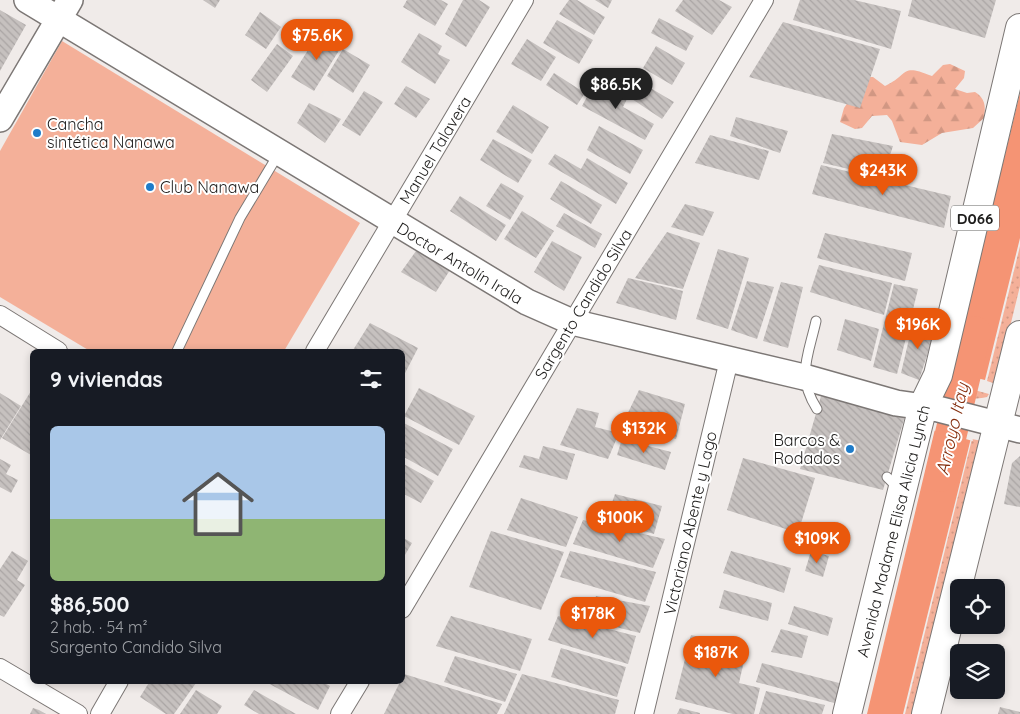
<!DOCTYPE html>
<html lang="es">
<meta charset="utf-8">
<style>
:root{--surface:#171b24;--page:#242831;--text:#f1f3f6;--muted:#9ea1a6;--line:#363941;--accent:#ea580c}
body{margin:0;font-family:Quicksand,sans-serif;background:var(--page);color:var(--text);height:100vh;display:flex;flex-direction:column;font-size:19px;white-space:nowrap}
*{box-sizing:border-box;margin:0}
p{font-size:16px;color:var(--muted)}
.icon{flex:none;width:28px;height:28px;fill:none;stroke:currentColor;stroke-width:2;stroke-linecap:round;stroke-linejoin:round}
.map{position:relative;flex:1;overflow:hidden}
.drawer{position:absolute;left:30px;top:349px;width:375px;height:335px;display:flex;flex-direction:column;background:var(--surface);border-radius:8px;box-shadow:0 2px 8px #0003}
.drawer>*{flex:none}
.tools{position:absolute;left:950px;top:579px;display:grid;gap:10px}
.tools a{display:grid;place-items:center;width:55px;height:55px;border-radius:8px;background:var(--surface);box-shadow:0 2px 8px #0003;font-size:25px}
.price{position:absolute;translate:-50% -42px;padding:0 11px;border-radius:18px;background:var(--accent);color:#fff;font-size:16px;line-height:32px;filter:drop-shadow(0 1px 2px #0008)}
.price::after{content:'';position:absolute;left:50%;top:30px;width:15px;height:11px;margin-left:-8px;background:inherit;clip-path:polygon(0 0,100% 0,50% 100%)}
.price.current{background:#222;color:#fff}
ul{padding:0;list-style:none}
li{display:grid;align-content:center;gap:10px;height:265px;padding:0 20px}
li+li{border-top:1px solid var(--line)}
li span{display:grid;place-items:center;height:155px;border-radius:8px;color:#555}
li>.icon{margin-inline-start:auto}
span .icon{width:90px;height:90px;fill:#fffc;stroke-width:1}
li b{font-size:21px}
h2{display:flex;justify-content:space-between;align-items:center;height:60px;padding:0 20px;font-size:21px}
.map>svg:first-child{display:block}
</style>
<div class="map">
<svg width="1020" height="714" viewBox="0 0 1020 714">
<defs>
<pattern id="grass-dots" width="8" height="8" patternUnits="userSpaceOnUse" patternTransform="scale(1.25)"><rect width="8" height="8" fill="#f4b099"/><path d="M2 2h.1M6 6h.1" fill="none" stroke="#d19783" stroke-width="1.8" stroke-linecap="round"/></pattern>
<pattern id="forest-firs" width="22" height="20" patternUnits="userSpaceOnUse" patternTransform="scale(1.25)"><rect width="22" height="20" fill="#f4b099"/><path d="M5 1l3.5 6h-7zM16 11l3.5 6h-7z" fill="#d19783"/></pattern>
<pattern id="building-back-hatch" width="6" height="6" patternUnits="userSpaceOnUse" patternTransform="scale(1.25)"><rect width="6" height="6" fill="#c6c1bf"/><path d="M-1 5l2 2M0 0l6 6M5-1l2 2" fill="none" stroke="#aaa5a4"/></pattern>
</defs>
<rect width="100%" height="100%" fill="#f0ebe9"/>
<path fill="url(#grass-dots)" d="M1020 246V286L996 384 987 381Z
M945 382 989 394 987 397C974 400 956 400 944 391Z
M972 439 982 441 916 714H905Z"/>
<path fill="url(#forest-firs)" d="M950 64 965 71 964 78 955 89 967 93 975 92C985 98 986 106 984 118L973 128 942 133 922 145 900 142 892 121 887 115 872 116 862 128 855 129 840 122 844 108 865 77H873L885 86C910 74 900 63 932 76L943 65Z"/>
<path fill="#f4b099" d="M62 41 360 223 284 351H90L0 297V151Z"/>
<path fill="#f59474" d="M1020 93V238L985 380 952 372Z
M935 429 971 438 903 714H867Z"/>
<path fill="#f0ebe9" d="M935 426 972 436 973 441 932 430Z"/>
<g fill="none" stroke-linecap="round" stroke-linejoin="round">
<path stroke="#f59474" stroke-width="32" d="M941 476 975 332"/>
</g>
<path fill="url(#building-back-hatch)" d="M203 0H220L215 8Z
M407 0H441L448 4 435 26 403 7Z
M463 0H479L490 7 466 47 445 34Z
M569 0H577L605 17 594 35 559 14Z
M595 0H612L608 8Z
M683 0H719L732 7 712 35 675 11Z
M800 0H854L901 11 891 49 793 20Z
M912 0H996L985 38 908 16Z
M0 10 26 25 0 71Z
M260 12 281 27 266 49 245 35Z
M659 18 694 36 686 51 651 33Z
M557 20 593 40 579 64 543 43Z
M783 22 880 49 860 108 749 77Z
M320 31 343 44 314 91 291 77Z
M419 33 442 46 438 54 450 60 435 84 401 62Z
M527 39 556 57 541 81 511 64Z
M277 44 293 56 267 92 251 80Z
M656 46 685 63 672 85 643 68Z
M343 49 370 65 353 93 327 76Z
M554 73 585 93 577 105 546 85Z
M596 80 628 97 623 107 654 124 645 140 582 106Z
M642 83 674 102 662 119 632 99Z
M406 86 430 99 416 118 394 104Z
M364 91 383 102 360 136 342 125Z
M309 103 341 119 325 143 297 123Z
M513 105 549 127 532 154 496 132Z
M736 117 788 131 780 153 730 136Z
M599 126 643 150 630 174 587 150Z
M832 134 893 146 883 177 823 163Z
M710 135 769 151 759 180 695 163Z
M493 139 532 160 518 183 480 160Z
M555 154 581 169 587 158 628 183 616 204 548 164Z
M821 165 951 196 944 228 812 194Z
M561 181 602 205 591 224 550 199Z
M501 183 524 196 510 220 486 206Z
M460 196 506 225 496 241 450 211Z
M685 204 714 212 703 236 671 227Z
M522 211 554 231 536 258 504 239Z
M564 213 602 234 595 248 556 226Z
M667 232 700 243 683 289 635 278Z
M825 233 912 253 905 281 817 258Z
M552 241 582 257 564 291 534 272Z
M718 249 749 258 728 329 696 319Z
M416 251 450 270 436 292 401 272Z
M819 265 892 283 884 315 810 292Z
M628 278 683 291 676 320 616 303Z
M747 281 774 287 757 339 731 330Z
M781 282 803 287 788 348 763 341Z
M894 284 918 289 897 374 873 367Z
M845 319 879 329 871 361 837 350Z
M913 322 936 328 919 380 901 373Z
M370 323 418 348 402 379V351L353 350Z
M419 388 475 416 459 445 404 416Z
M639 390 685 404 676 439 622 425Z
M31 391 32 392 31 455 2 438Z
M0 393 21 406 0 440Z
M821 396 905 416 883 490 800 469Z
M577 408 599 413 595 427 619 433 608 459 560 445Z
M402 422 453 449 438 476 402 456Z
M622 439 671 452 665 470 617 455Z
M543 446 575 454 567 480 519 467 524 455 539 459Z
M1020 456V507L1004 504 1012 463Z
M743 458 815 478 798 533 727 510Z
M0 459 11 465 6 474 18 480 11 493 0 487Z
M402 463 434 481 421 503 402 493Z
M615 494 662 506 654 534 606 520Z
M521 498 578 517 566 547 507 530Z
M583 520 665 539 653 568 573 544Z
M491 531 564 552 541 610 469 587Z
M402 537 412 543 402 560Z
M12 551 28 561 17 580 25 585 4 617 0 615V569Z
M570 551 656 572 645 602 560 577Z
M731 551 791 568 784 593 723 573Z
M811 551 829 556 823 577 805 571Z
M724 590 772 603 768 621 719 608Z
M596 596 650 606 640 633 587 620Z
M794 606 833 618 828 636 788 624Z
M451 616 532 639 520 671 436 646Z
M558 616 636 636 628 664 548 640Z
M781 629 808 636 802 658 771 652Z
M691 635 747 648 739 683 760 688 754 714H733L675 699Z
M561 648 626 667 617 697 551 677Z
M455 656 517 674 505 702 444 682Z
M762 663 843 684 838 704 756 682Z
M404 674 502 704 497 714H384Z
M522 674 619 700 615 714H504Z
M150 681H193L196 683 174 714H166L140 697Z
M264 681H321L330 686 318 710Z
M196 690 222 706 217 714H180Z
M254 690 296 714H259L244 705Z
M766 691 825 705 822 714H759Z
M1000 707 1020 712V714H998Z
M33 708 39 710 46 714H30Z
M680 708 700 713V714H677Z"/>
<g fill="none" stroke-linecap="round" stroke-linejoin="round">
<defs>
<path id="lane" d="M816 321C808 357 796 376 817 409
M177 351 240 218 279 153
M887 477 899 489"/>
<path id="street" d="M0 315 58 351
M315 351 524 0
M402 609 764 0
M0 668 78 714
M100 714 119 681
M340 714 360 681
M644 714 729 360"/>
<path id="secondary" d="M27 0 527 302 572 322 804 377 896 403 938 409 1020 430
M0 119 70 0"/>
<path id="highway" d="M847 714 923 406 938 375 1020 28
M926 714 1020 335"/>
</defs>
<use href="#lane" stroke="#7c7775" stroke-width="11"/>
<use href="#street" stroke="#7c7775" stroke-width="20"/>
<use href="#secondary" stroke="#7c7775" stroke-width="28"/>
<use href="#highway" stroke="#7c7775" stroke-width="30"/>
<use href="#lane" stroke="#fff" stroke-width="9"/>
<use href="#street" stroke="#fff" stroke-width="18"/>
<use href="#secondary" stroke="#fff" stroke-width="25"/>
<use href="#highway" stroke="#fff" stroke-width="28"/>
</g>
<g fill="#1f7cc9" stroke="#fff" stroke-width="2">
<circle cx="37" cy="133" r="5"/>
<circle cx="150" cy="187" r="5"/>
<circle cx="850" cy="449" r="5"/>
</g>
<g text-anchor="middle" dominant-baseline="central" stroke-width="4" stroke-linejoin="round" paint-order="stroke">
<rect fill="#fff" stroke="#61605f" stroke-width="1" x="951" y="205.5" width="48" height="25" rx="4"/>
<g font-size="15" font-weight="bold" fill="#1d1c1b">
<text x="975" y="218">D066</text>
</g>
<g font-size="16" fill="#1d1c1b" stroke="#fff" text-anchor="start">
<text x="47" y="124">Cancha<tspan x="47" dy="18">sintética Nanawa</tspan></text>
<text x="160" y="187">Club Nanawa</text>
<text x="840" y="440" text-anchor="end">Barcos &amp;<tspan x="840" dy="18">Rodados</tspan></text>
</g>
<g font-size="16" fill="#1d1c1b" stroke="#fff">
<text transform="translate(435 150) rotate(-59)">Manuel Talavera</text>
<text transform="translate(460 263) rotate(31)">Doctor Antolín Irala</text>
<text transform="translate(583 304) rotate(-59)">Sargento Candido Silva</text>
<text transform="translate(690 523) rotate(-77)">Victoriano Abente y Lago</text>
<text transform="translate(893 531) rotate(-76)">Avenida Madame Elisa Alicia Lynch</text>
</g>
<g font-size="18" font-style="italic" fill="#842e0e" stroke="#fff">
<text transform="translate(952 429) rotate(-77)">Arroyo Itay</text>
</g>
</g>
</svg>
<div class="tools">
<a><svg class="icon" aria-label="locate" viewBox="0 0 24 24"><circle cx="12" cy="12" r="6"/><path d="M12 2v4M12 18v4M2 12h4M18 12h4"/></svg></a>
<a><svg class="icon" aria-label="layers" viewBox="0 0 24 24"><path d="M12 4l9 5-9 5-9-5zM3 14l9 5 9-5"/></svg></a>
</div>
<b class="price" style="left:317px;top:61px">$75.6K</b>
<b class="price current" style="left:616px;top:110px">$86.5K</b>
<b class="price" style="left:883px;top:196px">$243K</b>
<b class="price" style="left:918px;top:350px">$196K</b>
<b class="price" style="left:644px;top:454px">$132K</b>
<b class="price" style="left:620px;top:543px">$100K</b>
<b class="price" style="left:817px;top:564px">$109K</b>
<b class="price" style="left:593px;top:639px">$178K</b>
<b class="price" style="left:716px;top:678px">$187K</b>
<section class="drawer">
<h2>9 viviendas<svg class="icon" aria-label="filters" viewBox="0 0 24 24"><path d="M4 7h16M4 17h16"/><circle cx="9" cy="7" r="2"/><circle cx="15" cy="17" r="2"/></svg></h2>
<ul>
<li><span style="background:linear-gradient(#a9c7e8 60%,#8fb573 0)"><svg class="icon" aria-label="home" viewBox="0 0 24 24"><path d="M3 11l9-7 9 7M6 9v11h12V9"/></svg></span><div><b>$86,500</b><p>2 hab. · 54 m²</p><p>Sargento Candido Silva</p></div></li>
</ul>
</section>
</div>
